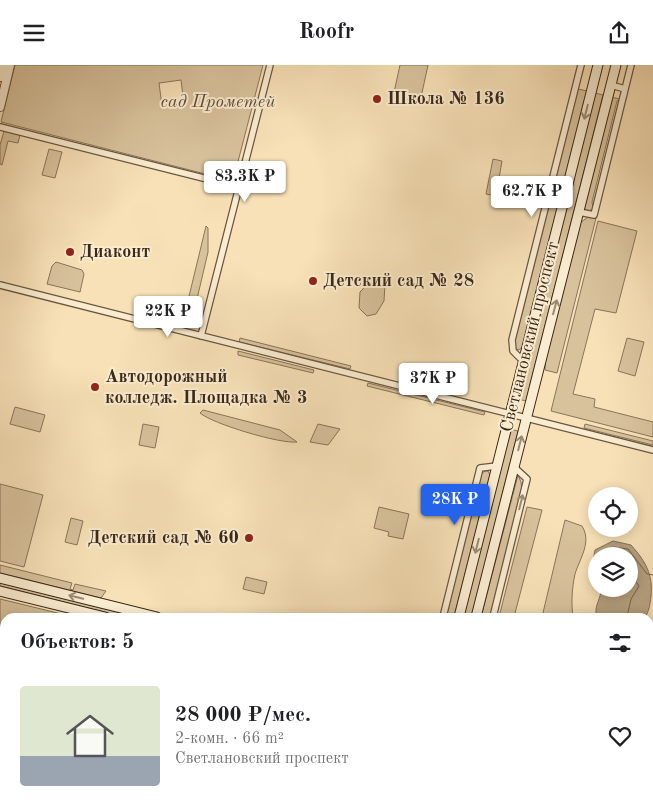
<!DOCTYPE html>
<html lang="ru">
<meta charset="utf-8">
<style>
:root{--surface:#fff;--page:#f6f6f6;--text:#202124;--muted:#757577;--line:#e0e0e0;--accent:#2563eb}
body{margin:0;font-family:"Old Standard TT",serif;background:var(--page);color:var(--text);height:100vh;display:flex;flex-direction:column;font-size:19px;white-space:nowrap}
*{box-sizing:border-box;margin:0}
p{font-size:16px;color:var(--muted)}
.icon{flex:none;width:28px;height:28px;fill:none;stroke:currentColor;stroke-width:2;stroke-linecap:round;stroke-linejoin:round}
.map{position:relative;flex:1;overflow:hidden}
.side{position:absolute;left:0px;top:548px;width:654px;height:196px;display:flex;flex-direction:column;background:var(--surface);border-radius:15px 15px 0 0;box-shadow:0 2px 12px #0003}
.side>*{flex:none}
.fabs{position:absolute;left:588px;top:422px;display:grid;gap:10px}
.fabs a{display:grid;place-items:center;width:50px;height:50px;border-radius:50%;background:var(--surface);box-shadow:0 2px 12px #0003;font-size:25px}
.price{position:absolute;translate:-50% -42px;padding:0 11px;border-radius:5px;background:#fff;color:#222;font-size:16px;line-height:32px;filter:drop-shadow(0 1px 2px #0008)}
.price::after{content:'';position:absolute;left:50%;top:30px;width:15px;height:11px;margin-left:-8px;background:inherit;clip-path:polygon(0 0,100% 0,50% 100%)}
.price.current{background:var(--accent);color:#fff}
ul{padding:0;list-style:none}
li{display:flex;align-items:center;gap:15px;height:125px;padding:0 20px}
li+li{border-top:1px solid var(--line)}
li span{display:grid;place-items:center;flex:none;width:140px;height:100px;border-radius:5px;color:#555}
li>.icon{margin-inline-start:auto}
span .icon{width:60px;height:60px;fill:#fffc;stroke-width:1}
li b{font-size:21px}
h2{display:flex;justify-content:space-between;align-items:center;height:60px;padding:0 20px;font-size:21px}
header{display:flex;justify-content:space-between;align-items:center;height:65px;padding:0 20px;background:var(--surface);font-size:22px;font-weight:700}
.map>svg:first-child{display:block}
</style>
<header><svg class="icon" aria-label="menu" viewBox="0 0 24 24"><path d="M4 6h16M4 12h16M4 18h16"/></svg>Roofr<svg class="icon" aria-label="share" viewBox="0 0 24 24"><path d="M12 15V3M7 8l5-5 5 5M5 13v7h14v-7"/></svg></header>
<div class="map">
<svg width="653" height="743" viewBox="0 0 653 743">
<rect width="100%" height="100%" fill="#f8e1b7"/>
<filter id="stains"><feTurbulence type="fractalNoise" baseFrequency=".004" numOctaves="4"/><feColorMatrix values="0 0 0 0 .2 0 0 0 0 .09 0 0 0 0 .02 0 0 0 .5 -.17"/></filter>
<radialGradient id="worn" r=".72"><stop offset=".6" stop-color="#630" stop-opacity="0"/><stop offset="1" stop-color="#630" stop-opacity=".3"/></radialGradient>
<path fill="#d8c29c" stroke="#89755a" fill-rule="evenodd" d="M15 0H263L234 112 226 109 225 114 1 57ZM181 15 184 39 162 41 159 18Z
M400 0H428L420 37 393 32Z
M578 24 587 26 522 283 518 285 515 282V276Z
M595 28 603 30 526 336 518 334Z
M611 32 620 34 617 36 592 137 593 144 588 146 584 143Z
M4 66 20 70 18 78 8 76 2 100 0 99V80Z
M49 84 62 87 55 113 42 110Z
M493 94 502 96 496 131 486 129Z
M588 152 596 153 557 308 545 305 546 290 580 158Z
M598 156 637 166 616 248 595 244 573 329 595 334 594 342 653 357V372L551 346Z
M206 161 208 163V187L193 251 185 248Z
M56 197 82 205 84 209 80 227 47 219 52 201Z
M377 211 385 219 384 236 376 249 367 251 359 243 360 227 363 224 367 213Z
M240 273 351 301 350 304 239 277Z
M627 273 644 277 635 311 618 306Z
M238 286 314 305 313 308 238 290Z
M368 318 485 347 484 350 367 321Z
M15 342 45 350 40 367 10 359Z
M203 345 280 365 297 377C280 379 213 359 200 348Z
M143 359 159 362 155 383 139 380Z
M318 359 340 364 328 380 310 377Z
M585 359 653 376V380L584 363Z
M510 364 518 366 472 552H463Z
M485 406H488L490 410 454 552H446L481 409Z
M518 410 521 417 522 426 490 552H481Z
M0 419 43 430 24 502 0 496Z
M379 442 409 449 403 474 388 471 389 467 374 463Z
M527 442 542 445 514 552H499Z
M71 453 83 456 77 480 65 477Z
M565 455 582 461C592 477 580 493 575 509 572 523 571 538 573 552H542Z
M0 500 72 518 70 524 73 525 75 519 106 526 101 533 0 508Z
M246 512 267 517 264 529 243 524Z
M0 518 138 552H124L0 521Z
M0 534 74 552H5V739H400L399 743H0Z
M649 725 653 727V743H434L435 739H649Z"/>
<path fill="#b7a281" stroke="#857157" d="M613 476 631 480C646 497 653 509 651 532 650 539 649 547 645 552H592L596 549C595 539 601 534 601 524H629V491H596V503L593 496 595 485Z"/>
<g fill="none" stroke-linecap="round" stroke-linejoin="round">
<path stroke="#78654c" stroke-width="1" d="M599 491 600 487 613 482 628 484 647 509 653 510
M627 552 631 534 639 521 629 506"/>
<defs>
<path id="minor" d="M611 20 625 24
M0 62 239 122
M579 147 594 150 631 0
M0 220 653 385
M201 271 270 0
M523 296 513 286 512 275 581 0
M443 552 480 403 497 401
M493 552 527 414 514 402"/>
<path id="tertiary" d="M0 12 3 0
M0 42 10 0"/>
<path id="secondary" d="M0 513 157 552
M0 526 105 552
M459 552 598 0
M476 552 616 0
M649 703 653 704
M649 716 653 718
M403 743 404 739
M421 743 422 739"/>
</defs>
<use href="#minor" stroke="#6a5640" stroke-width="8"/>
<use href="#tertiary" stroke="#6a5640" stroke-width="10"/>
<use href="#secondary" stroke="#3a2818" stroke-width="11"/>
<use href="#minor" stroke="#faecd0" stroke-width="5.5"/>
<use href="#tertiary" stroke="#faecd0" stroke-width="8"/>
<use href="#secondary" stroke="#faecd0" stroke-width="9"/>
</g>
<defs><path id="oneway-shaft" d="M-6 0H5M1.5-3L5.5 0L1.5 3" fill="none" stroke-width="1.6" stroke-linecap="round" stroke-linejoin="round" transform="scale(1.25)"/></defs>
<g stroke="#9a8a74">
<use href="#oneway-shaft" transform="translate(586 47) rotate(104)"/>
<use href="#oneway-shaft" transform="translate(555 242) rotate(-75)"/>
<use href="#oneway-shaft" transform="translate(520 378) rotate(-76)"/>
<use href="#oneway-shaft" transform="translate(521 437) rotate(-76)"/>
<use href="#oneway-shaft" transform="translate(477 481) rotate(104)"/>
<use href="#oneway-shaft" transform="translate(76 532) rotate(-166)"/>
</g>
<g fill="#8f2418" stroke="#faecd0" stroke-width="2">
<circle cx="377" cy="34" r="5"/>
<circle cx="70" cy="187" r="5"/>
<circle cx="313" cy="216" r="5"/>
<circle cx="95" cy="322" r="5"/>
<circle cx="249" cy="473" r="5"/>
</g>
<g text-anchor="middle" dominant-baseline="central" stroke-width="4" stroke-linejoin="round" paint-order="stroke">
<g font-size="18" font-weight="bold" fill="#3a2818" stroke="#faecd0" text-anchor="start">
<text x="387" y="34">Школа № 136</text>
<text x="80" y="187">Диаконт</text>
<text x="323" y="216">Детский сад № 28</text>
<text x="105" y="312">Автодорожный<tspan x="105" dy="21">колледж. Площадка № 3</tspan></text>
<text x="239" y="473" text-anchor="end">Детский сад № 60</text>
</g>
<g font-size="18" font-style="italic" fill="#624e39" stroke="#faecd0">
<text x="218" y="37">сад Прометей</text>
</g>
<g font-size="18" fill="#3a2818" stroke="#faecd0">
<text transform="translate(530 272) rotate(-76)">Светлановский проспект</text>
</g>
</g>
<rect width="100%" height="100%" filter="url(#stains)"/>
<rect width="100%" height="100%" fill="url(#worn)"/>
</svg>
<div class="fabs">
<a><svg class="icon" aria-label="locate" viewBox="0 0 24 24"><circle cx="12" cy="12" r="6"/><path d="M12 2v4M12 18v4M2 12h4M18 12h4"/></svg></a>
<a><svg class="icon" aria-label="layers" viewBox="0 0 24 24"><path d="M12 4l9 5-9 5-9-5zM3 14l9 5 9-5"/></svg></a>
</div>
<b class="price" style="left:245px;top:138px">83.3K ₽</b>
<b class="price" style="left:532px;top:153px">62.7K ₽</b>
<b class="price" style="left:168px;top:273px">22K ₽</b>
<b class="price" style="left:433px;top:340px">37K ₽</b>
<b class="price current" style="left:455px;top:461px">28K ₽</b>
<section class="side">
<h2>Объектов: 5<svg class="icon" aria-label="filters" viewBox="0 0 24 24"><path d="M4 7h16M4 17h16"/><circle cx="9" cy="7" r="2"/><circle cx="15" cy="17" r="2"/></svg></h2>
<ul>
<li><span style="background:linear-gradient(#dfe7d0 70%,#9aa5b1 0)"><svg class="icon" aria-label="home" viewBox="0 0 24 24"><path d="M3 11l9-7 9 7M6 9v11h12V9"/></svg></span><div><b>28 000 ₽/мес.</b><p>2-комн. · 66 m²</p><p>Светлановский проспект</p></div><svg class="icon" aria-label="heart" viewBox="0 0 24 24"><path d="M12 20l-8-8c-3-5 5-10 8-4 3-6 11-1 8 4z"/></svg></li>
</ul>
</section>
</div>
